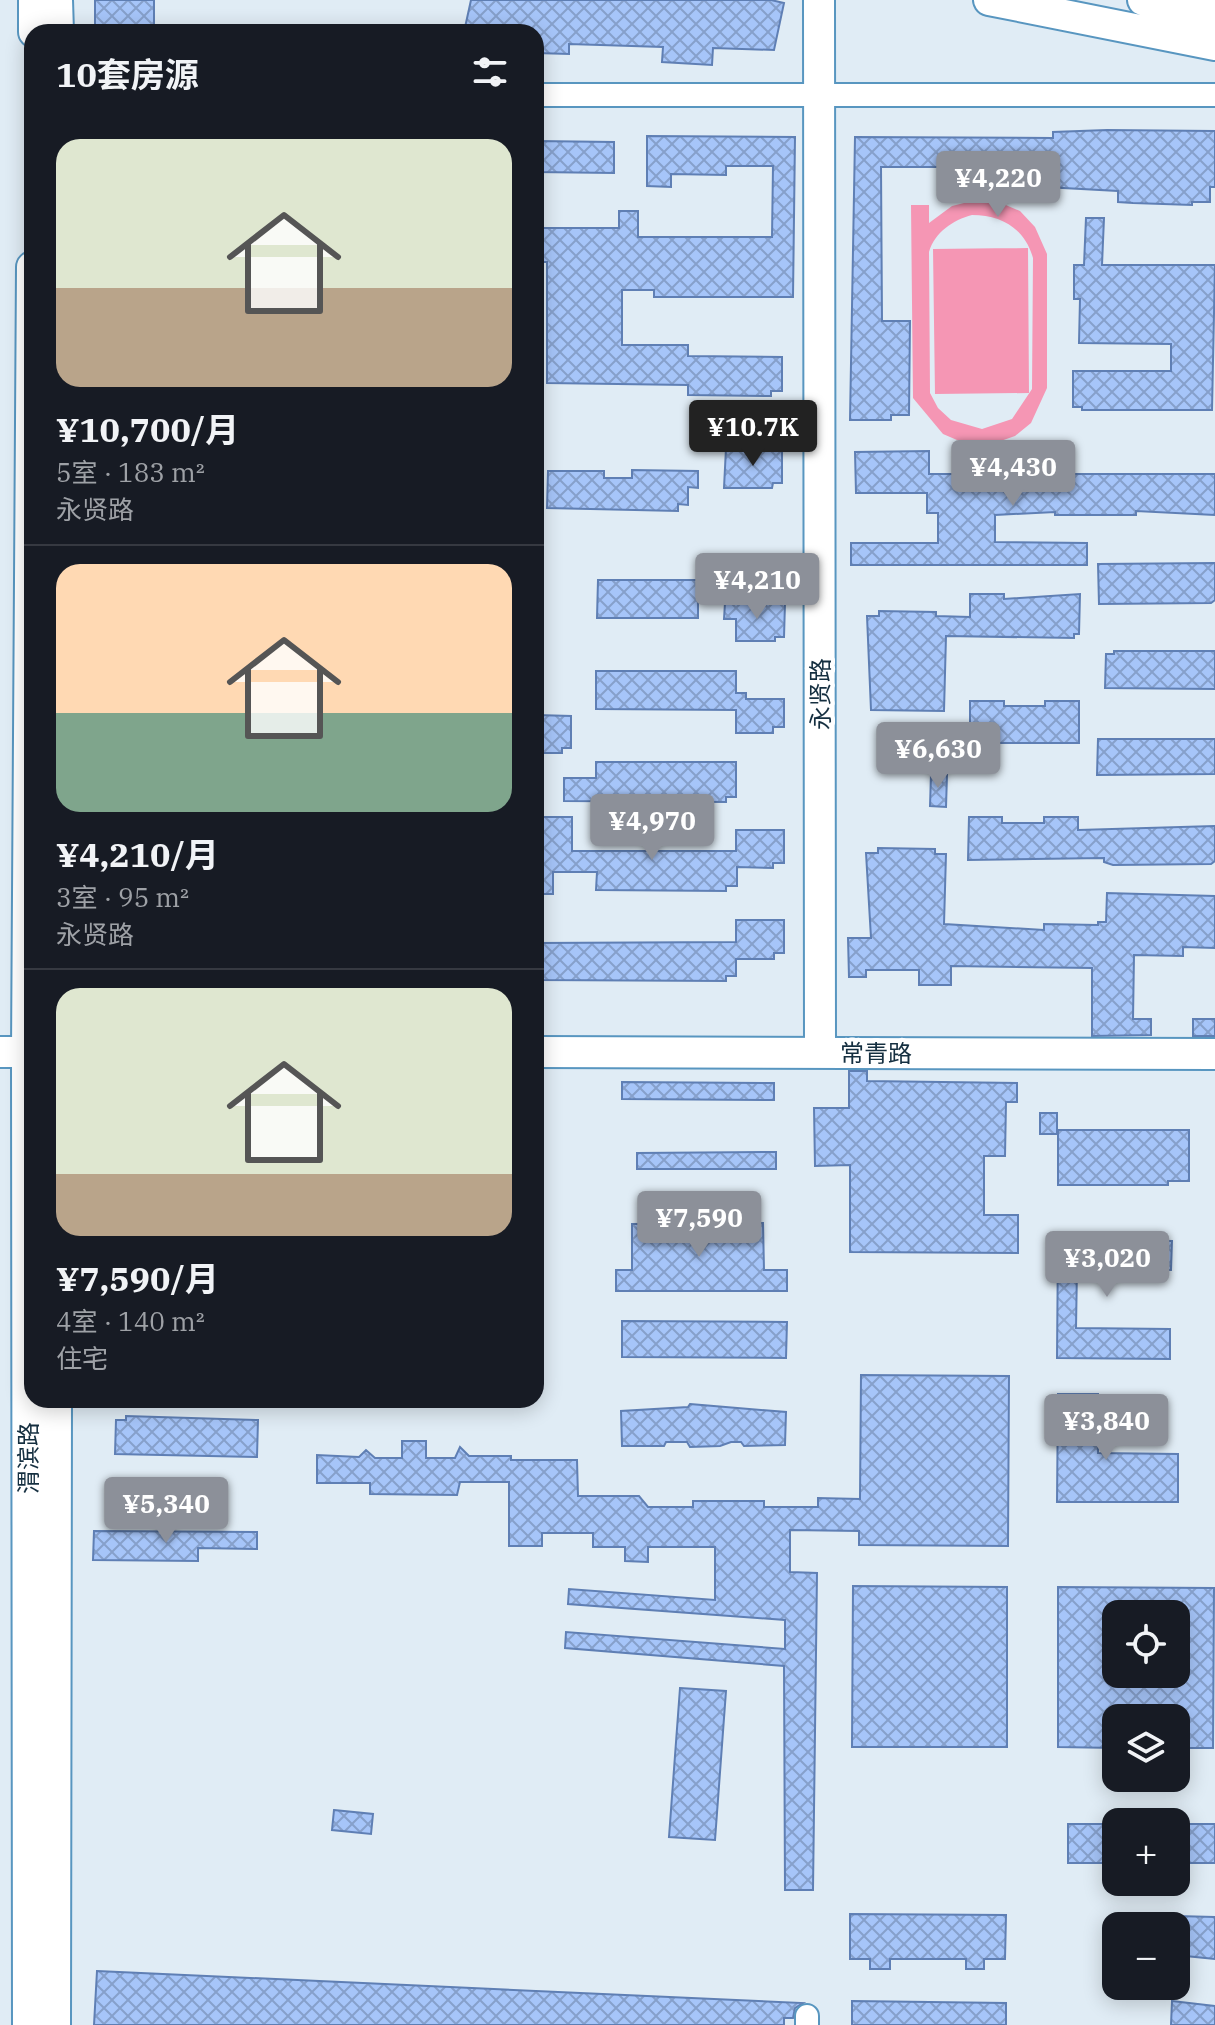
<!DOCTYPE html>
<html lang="zh">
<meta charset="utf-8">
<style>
:root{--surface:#171b24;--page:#20242c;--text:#f1f3f6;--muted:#9ea1a6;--line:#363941;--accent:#8c9099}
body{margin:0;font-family:"IBM Plex Serif","Noto Sans SC",serif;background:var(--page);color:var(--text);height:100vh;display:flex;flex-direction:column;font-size:30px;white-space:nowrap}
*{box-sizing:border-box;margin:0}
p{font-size:26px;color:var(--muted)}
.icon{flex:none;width:44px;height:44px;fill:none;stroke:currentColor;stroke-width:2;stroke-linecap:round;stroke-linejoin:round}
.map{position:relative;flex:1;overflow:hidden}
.drawer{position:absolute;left:24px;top:24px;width:520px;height:1384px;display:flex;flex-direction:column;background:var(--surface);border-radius:24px;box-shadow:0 4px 20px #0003}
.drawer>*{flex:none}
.buttons{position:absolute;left:1102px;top:1600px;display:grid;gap:16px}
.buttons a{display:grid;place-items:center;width:88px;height:88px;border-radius:16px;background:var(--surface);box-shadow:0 4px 20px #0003;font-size:40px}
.price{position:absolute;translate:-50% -68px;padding:0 18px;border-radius:8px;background:var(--accent);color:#fff;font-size:26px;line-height:52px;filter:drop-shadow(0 2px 4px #0008)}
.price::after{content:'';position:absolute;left:50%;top:48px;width:24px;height:18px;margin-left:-12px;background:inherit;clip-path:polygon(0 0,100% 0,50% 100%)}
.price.active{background:#222;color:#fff}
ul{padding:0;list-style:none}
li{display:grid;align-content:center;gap:16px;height:424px;padding:0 32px}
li+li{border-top:2px solid var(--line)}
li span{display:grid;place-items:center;height:248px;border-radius:24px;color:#555}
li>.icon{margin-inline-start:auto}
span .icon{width:144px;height:144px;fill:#fffc;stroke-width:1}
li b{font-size:34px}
h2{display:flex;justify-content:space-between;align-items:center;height:96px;padding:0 32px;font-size:34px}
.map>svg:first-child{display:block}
</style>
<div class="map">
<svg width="1215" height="2025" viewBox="0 0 1215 2025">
<defs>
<pattern id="building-cross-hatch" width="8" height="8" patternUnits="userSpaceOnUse" patternTransform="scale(2)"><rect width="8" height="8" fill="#a6c5f9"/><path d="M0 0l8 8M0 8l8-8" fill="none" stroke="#86a0cb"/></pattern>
</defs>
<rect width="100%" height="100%" fill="#e0ecf5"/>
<path fill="#f596b4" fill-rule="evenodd" d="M976 200 1001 203 1020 211 1035 227 1047 254V388L1031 423 1015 436 992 444 964 443 943 434 913 398 911 205H929V223L952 206ZM972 215C1002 215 1025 229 1033 258L1032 389 1012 419 982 429 951 420 938 408 930 393 929 252C935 232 953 220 972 215Z
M1028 248 1029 393 935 394 933 249Z"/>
<path fill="url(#building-cross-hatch)" stroke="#5f7fb4" stroke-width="2" fill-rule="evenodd" d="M95 0H154V32H95Z
M471 0H771L784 3 774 50 713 48 712 65 662 62 663 47 569 44V54L536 53V32H464Z
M1107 130 1215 131V187H1210V202H1192V205L1133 203 1118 202V191L1045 187V167H881L882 321H910L909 415H891V420H850L855 137 1053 138V132Z
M647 136 795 137 793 297H654V290H622V345H688V356L782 357V391H771V396L688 395V385L547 383V262H536V228H619V211H638V237H772L773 166H726V175L671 174V187L647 186Z
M536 141 614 142V173L536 172Z
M1086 218H1104L1102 265H1215L1212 410H1082V407H1073V371H1171V344L1079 343 1080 299H1074V265H1084Z
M726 448 782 449V483H773L772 488H724Z
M929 451V474H1215V515L1136 511V515H1055V512L995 515V542L1087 543V565H851V543H938V513H927V493H856L855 452Z
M632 470 698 471V488L688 487V505L678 504V511L547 508 548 471H604V478H632Z
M1215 563V600L1211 603 1099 604 1098 564Z
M598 580H698V618H597Z
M970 594H1004V599L1080 594 1079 634H1074V638L946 636 944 711 871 710 867 616H879V611L936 612V616L970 617Z
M725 603H785L784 637H775V641H736V619H724Z
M1114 651H1215V689L1105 688 1106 654H1114Z
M596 671H736V693H746V699H784V727H773V733H736V710L596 709Z
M970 701H1004V706H1045V701H1079V743H970Z
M536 715 571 716V748H562V753H536Z
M1098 739H1215V774L1097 775Z
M596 762H736V797H726V802L564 801V778H596Z
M931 774 947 775 946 807 930 806Z
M536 817H572V851H736V830H784V863H773V868L737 867V886H726V891L596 890 597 872H553V894H536Z
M969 817H1002V823H1044V817H1078V830L1215 826V861L1211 864 1113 865 1104 862V858L968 860Z
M878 848 935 849V854H946L944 924 1044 930V924L1098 925V922H1106L1107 893 1215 896V948L1183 947V956L1134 955 1133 1019H1151V1035L1092 1036V968L951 966V985H919V970H866V977H849L848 938H871L866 853H878Z
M736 920H784V953H774V959H736V976H726V981L536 980V943L736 942Z
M1193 1019H1215V1036H1193Z
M849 1071H867V1081L1017 1083V1102H1006L1005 1156H984V1215H1018V1253L850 1252V1165L815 1166 814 1108H849Z
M622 1082 774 1083V1100L622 1099Z
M1040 1113H1057V1134H1040Z
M1058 1130H1189V1181H1168V1185H1058Z
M776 1152V1169H637V1153Z
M763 1223 764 1270H787V1291H616V1270H632V1224Z
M1058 1239 1172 1241 1171 1270 1077 1268 1076 1328 1170 1329V1359L1057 1358Z
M622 1321 787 1322 786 1358 622 1357Z
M861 1375 1009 1376 1008 1546 859 1545V1531L790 1530V1572L817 1573 813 1890H785L784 1666 565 1648 566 1632 785 1649V1620L568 1604 569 1589 715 1600V1547H648V1562L625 1561V1547H593V1533H542V1546H509V1482H460L457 1495 370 1494V1483H317V1455L359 1457 366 1450 375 1458H402V1441H426V1458H455L460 1447 469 1456H511V1460H577L578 1496H639L648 1507H693V1501H764V1507H818V1498L860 1499Z
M1058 1394H1098V1453L1178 1454V1502H1057Z
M690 1404 786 1412 785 1445 744 1446 741 1442H731L720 1446 690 1447 687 1442H666L664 1446H622L621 1411 688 1407Z
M126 1416 258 1420 257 1457 115 1454 116 1420H126Z
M94 1531 257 1532V1549L198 1548V1561L93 1560Z
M853 1586 1007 1587V1747H852Z
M1058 1587 1214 1588 1213 1748H1176V1718H1116V1748L1058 1747ZM1116 1614H1176V1674H1116Z
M680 1688 726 1691 715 1840 669 1837Z
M334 1810 373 1814 371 1834 332 1830Z
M1068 1824H1116V1863H1068Z
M1176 1824H1215V1863H1176Z
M850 1914 1006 1915 1005 1959H984V1969H966V1959H890V1969H870V1959H850Z
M1176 1916 1215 1917V1959L1176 1955Z
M97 1971 803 2003 795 2008 793 2018H784V2025H94Z
M852 2001 1006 2003V2025H852Z
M1172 2001 1215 2006V2025H1171Z"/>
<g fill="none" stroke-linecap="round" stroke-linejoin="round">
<defs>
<path id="street" d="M536 95H1215
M807 2016V2025"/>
<path id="secondary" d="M57 0 58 32
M819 0 820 1053
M989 0 1215 45
M1143 0 1215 15
M34 32V0
M0 1052H32
M536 1052 1215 1054
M28 2025 27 1052 32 267
M55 2025 56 1400"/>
</defs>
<use href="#street" stroke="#5896c0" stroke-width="26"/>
<use href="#secondary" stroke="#5896c0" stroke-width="34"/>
<use href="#street" stroke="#fff" stroke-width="22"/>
<use href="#secondary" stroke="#fff" stroke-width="30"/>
</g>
<g text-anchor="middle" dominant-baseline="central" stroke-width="8" stroke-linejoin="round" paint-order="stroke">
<g font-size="24" fill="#152f40" stroke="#fff">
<text transform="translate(820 694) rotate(-90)">永贤路</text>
<text x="876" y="1053">常青路</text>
<text transform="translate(28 1458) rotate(-90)">渭滨路</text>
</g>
</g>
</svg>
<div class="buttons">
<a><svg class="icon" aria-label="locate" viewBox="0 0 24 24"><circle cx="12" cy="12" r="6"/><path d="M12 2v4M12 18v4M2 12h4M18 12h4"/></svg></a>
<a><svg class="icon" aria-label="layers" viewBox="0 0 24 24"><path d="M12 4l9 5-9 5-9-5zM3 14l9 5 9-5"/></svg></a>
<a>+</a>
<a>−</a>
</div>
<b class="price" style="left:998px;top:219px">¥4,220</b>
<b class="price active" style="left:753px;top:468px">¥10.7K</b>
<b class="price" style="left:1013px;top:508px">¥4,430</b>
<b class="price" style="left:757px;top:621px">¥4,210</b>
<b class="price" style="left:938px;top:790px">¥6,630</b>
<b class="price" style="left:652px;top:862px">¥4,970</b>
<b class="price" style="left:699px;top:1259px">¥7,590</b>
<b class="price" style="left:1107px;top:1299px">¥3,020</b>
<b class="price" style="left:1106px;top:1462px">¥3,840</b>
<b class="price" style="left:166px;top:1545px">¥5,340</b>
<section class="drawer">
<h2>10套房源<svg class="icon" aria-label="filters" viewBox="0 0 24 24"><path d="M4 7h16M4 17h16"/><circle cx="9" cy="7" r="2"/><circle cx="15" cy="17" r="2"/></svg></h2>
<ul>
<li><span style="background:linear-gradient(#dfe7d0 60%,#b9a48a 0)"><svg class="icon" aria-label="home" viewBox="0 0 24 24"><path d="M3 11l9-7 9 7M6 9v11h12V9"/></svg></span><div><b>¥10,700/月</b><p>5室 · 183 m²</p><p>永贤路</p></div></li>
<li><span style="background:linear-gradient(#ffd9b3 60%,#7fa58c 0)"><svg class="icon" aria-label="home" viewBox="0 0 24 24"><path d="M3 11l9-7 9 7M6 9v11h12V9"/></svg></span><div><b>¥4,210/月</b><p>3室 · 95 m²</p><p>永贤路</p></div></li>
<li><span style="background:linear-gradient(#dfe7d0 75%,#b9a48a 0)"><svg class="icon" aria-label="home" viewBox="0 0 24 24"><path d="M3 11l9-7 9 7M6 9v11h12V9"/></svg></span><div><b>¥7,590/月</b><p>4室 · 140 m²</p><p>住宅</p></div></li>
</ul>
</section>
</div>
